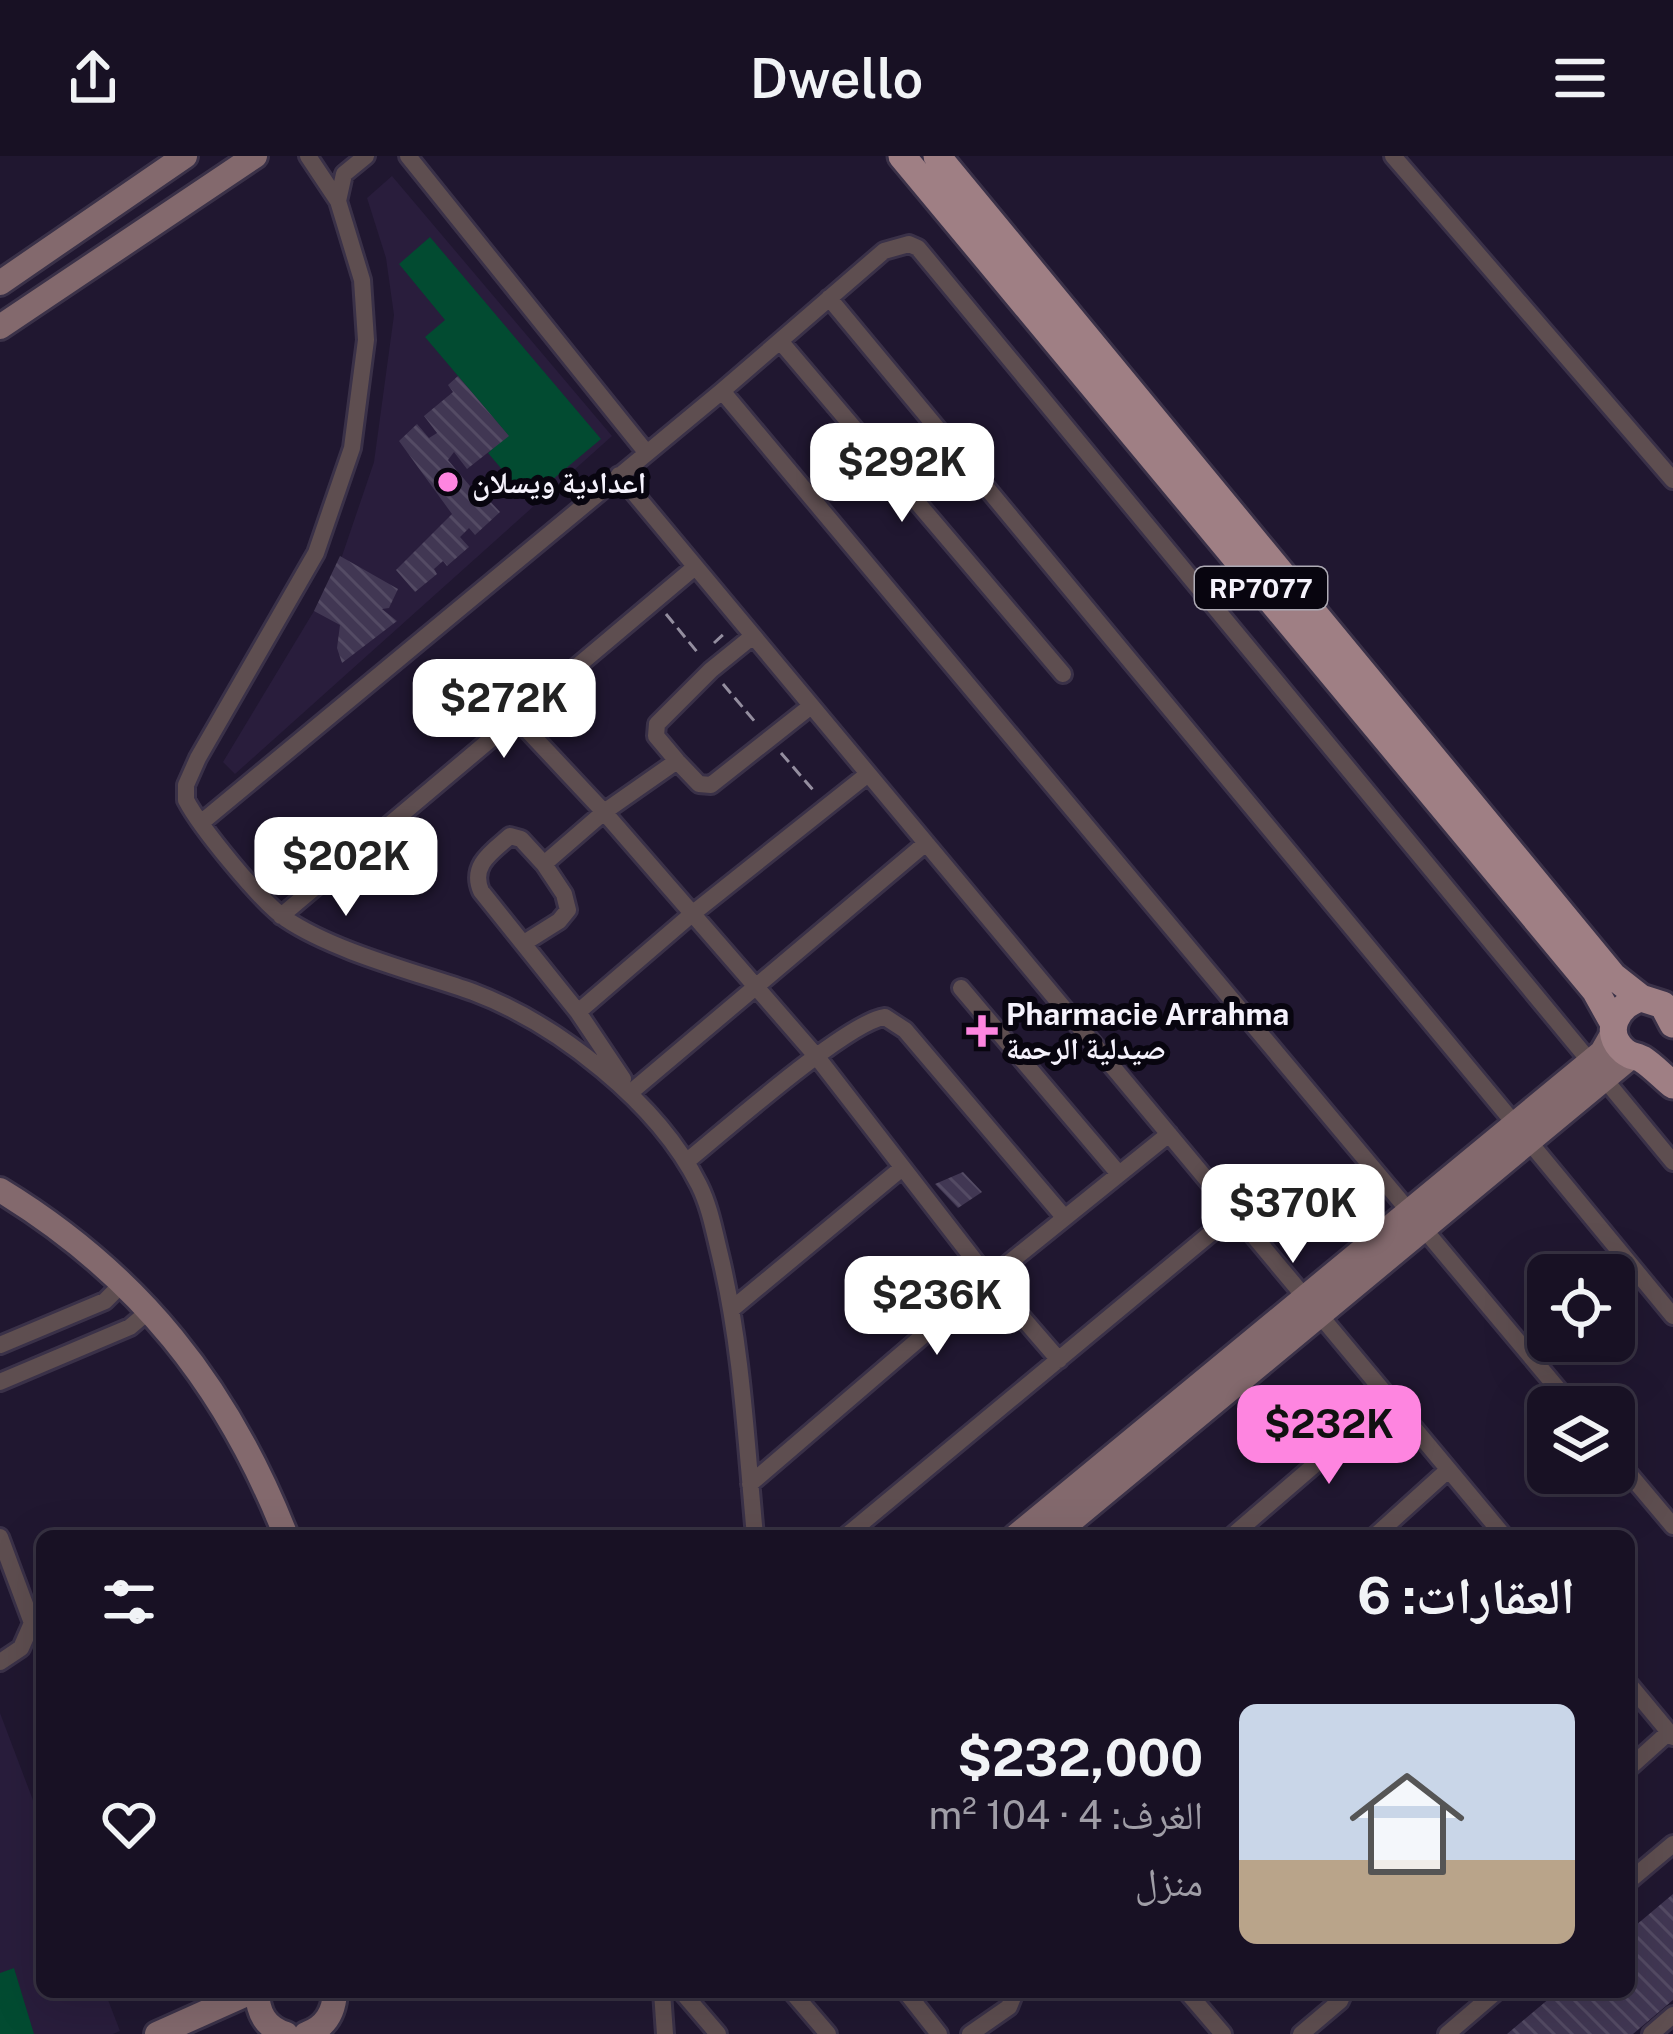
<!DOCTYPE html>
<html lang="ar">
<meta charset="utf-8">
<style>
:root{--surface:#181124;--page:#211a2c;--text:#f1f3f6;--muted:#9f9da6;--line:#363141;--accent:#fe85e0}
body{margin:0;font-family:"Public Sans","Noto Naskh Arabic",sans-serif;background:var(--page);color:var(--text);direction:rtl;height:100vh;display:flex;flex-direction:column;font-size:45px;white-space:nowrap}
*{box-sizing:border-box;margin:0}
p{font-size:39px;color:var(--muted)}
.icon{flex:none;width:66px;height:66px;fill:none;stroke:currentColor;stroke-width:2;stroke-linecap:round;stroke-linejoin:round}
.map{position:relative;flex:1;overflow:hidden;direction:ltr}
.sheet{position:absolute;left:36px;top:1374px;width:1599px;height:468px;display:flex;flex-direction:column;background:var(--surface);border-radius:18px;box-shadow:0 12px 48px #0002,0 0 0 3px var(--line);direction:rtl}
.sheet>*{flex:none}
.buttons{position:absolute;left:1527px;top:1098px;display:grid;gap:24px}
.buttons a{display:grid;place-items:center;width:108px;height:108px;border-radius:18px;background:var(--surface);box-shadow:0 12px 48px #0002,0 0 0 3px var(--line);font-size:60px}
.price{position:absolute;translate:-50% -102px;padding:0 27px;border-radius:24px;background:#fff;color:#222;font-size:39px;line-height:78px;filter:drop-shadow(0 3px 6px #0008)}
.price::after{content:'';position:absolute;left:50%;top:72px;width:36px;height:27px;margin-left:-18px;background:inherit;clip-path:polygon(0 0,100% 0,50% 100%)}
.price.active{background:var(--accent);color:#111}
ul{padding:0;list-style:none}
li{display:flex;align-items:center;gap:36px;height:300px;padding:0 60px}
li span{display:grid;place-items:center;flex:none;width:336px;height:240px;border-radius:18px;color:#555}
li>.icon{margin-inline-start:auto}
span .icon{width:144px;height:144px;fill:#fffc;stroke-width:1}
li b{font-size:51px}
h2{display:flex;justify-content:space-between;align-items:center;height:144px;padding:0 60px;font-size:51px}
header{display:flex;justify-content:space-between;align-items:center;height:156px;padding:0 60px;background:var(--surface);font-size:54px;font-weight:600}
.map>svg:first-child{display:block}
</style>
<header><svg class="icon" aria-label="menu" viewBox="0 0 24 24"><path d="M4 6h16M4 12h16M4 18h16"/></svg>Dwello<svg class="icon" aria-label="share" viewBox="0 0 24 24"><path d="M12 15V3M7 8l5-5 5 5M5 13v7h14v-7"/></svg></header>
<div class="map">
<svg width="1673" height="1878" viewBox="0 0 1673 1878">
<defs>
<pattern id="building-back-hatch" width="6" height="6" patternUnits="userSpaceOnUse" patternTransform="scale(3)"><rect width="6" height="6" fill="#413753"/><path d="M-1 5l2 2M0 0l6 6M5-1l2 2" fill="none" stroke="#544b64"/></pattern>
</defs>
<rect width="100%" height="100%" fill="#201730"/>
<path fill="#291d3c" d="M392 20 612 280 235 618 223 606 314 455 342 400 374 306 394 159 386 102 367 42Z
M0 1557 42 1668V1836H105L120 1875 113 1878H0Z"/>
<path fill="#024b31" d="M430 81 601 283 528 344 488 297 508 279 425 181 445 164 399 108Z
M14 1812 34 1878H0V1817Z"/>
<path fill="url(#building-back-hatch)" d="M458 220 509 280 467 313 454 296 448 304 481 343 484 339 500 356 475 379 469 372 460 381 469 391 447 410 443 405 434 413 437 418 415 436 396 414 452 358 399 285 417 268 429 282 437 277 424 260 453 236 448 229Z
M340 400 398 433 389 452 382 453 397 465 342 507 337 492 340 469 314 455Z
M963 1016 982 1036 958 1052 935 1028Z
M1673 1738V1844L1633 1878H1507L1557 1836H1629V1775Z"/>
<g fill="none" stroke-linecap="round" stroke-linejoin="round">
<defs>
<path id="street" d="M308 0 338 45 362 124 366 184 352 292 316 397 198 602 186 629V644C200 671 261 746 286 763 335 796 416 816 473 836 558 868 658 947 699 1029 710 1051 714 1075 720 1099 742 1191 746 1285 755 1380
M408 0 646 296
M1393 0 1673 324
M338 45 344 18 366 0
M829 142 1514 967
M780 185 1063 518
M722 235 1573 1251
M619 319 1504 1380
M515 561 604 656 817 901 989 1123 1059 1204
M677 605 656 580 657 568 711 514 753 480
M202 666 722 235 884 95 909 88 918 92 1673 1006
M281 760 695 411
M524 787 559 765 568 754 564 738 544 708
M961 832 1119 1018
M578 856 692 758 868 618
M623 923 578 856 481 735C470 709 492 696 510 680L521 683 544 708 604 656 677 605 699 628 711 629 811 550
M631 936 926 687
M1527 983 1673 1160
M686 1006C722 977 848 865 885 861L905 874 1064 1061
M732 1153 902 1012
M0 1189 105 1145 123 1127
M0 1226 130 1171 150 1154
M1614 1300 1673 1370
M750 1328 989 1123 1169 978
M846 1380 1235 1057
M1232 1380 1391 1243
M1375 1380 1448 1314
M0 1381 32 1467 21 1492 0 1506
M1629 1528 1673 1581
M1629 1612 1669 1576
M1629 1725 1673 1688
M662 1836 665 1878
M682 1836 718 1878
M792 1836 828 1878
M906 1836 939 1878
M1187 1836 1223 1878
M970 1878 1009 1851 1015 1836
M1301 1878 1340 1845 1344 1836
M1447 1878 1496 1836
M1651 1878 1673 1859"/>
<path id="secondary" d="M0 127 185 0
M0 171 255 0
M0 1034C138 1118 227 1230 286 1380
M1016 1380 1602 896 1614 875
M1053 1380 1632 900
M257 1836C258 1857 265 1871 286 1878
M157 1878 251 1836
M306 1878C326 1871 334 1856 335 1836"/>
<path id="primary" d="M902 0 1595 834 1614 868
M937 0 1613 820 1641 842
M1673 868 1663 849 1641 842C1617 849 1602 876 1624 895 1633 902 1632 898 1642 903 1653 910 1663 921 1673 929"/>
</defs>
<use href="#street" stroke="#3a3148" stroke-width="22"/>
<use href="#secondary" stroke="#3a3148" stroke-width="30"/>
<use href="#primary" stroke="#3a3148" stroke-width="33"/>
<path stroke="#948e9f" stroke-width="3" stroke-dasharray="12 6" stroke-linecap="butt" d="M666 458 698 497
M714 487 727 475
M723 528 756 567
M781 597 814 635"/>
<use href="#street" stroke="#5e4e50" stroke-width="16"/>
<use href="#secondary" stroke="#83696d" stroke-width="24"/>
<use href="#primary" stroke="#9f7f84" stroke-width="27"/>
</g>
<g fill="#fe85e0" stroke="#08050f" stroke-width="4.5">
<circle cx="448" cy="326" r="12"/>
<path d="M976 857h12v12h12v12h-12v12h-12v-12h-12v-12h12z"/>
</g>
<g text-anchor="middle" dominant-baseline="central" stroke-width="12" stroke-linejoin="round" paint-order="stroke">
<rect fill="#08050f" stroke="#aeabb5" stroke-width="3" x="1195" y="411" width="132" height="42" rx="9"/>
<g font-size="27" font-weight="bold" fill="#f5f2fc">
<text x="1261" y="432">RP7077</text>
</g>
<g font-size="30" font-weight="bold" fill="#f5f2fc" stroke="#08050f" text-anchor="start">
<text x="472" y="326">اعدادية ويسلان</text>
<text x="1006" y="858">Pharmacie Arrahma<tspan x="1006" dy="34">صيدلية الرحمة</tspan></text>
</g>
</g>
</svg>
<div class="buttons">
<a><svg class="icon" aria-label="locate" viewBox="0 0 24 24"><circle cx="12" cy="12" r="6"/><path d="M12 2v4M12 18v4M2 12h4M18 12h4"/></svg></a>
<a><svg class="icon" aria-label="layers" viewBox="0 0 24 24"><path d="M12 4l9 5-9 5-9-5zM3 14l9 5 9-5"/></svg></a>
</div>
<b class="price" style="left:902px;top:369px">$292K</b>
<b class="price" style="left:504px;top:605px">$272K</b>
<b class="price" style="left:346px;top:763px">$202K</b>
<b class="price" style="left:1293px;top:1110px">$370K</b>
<b class="price" style="left:937px;top:1202px">$236K</b>
<b class="price active" style="left:1329px;top:1331px">$232K</b>
<section class="sheet">
<h2>العقارات: 6<svg class="icon" aria-label="filters" viewBox="0 0 24 24"><path d="M4 7h16M4 17h16"/><circle cx="9" cy="7" r="2"/><circle cx="15" cy="17" r="2"/></svg></h2>
<ul>
<li><span style="background:linear-gradient(#c9d6e8 65%,#b9a48a 0)"><svg class="icon" aria-label="home" viewBox="0 0 24 24"><path d="M3 11l9-7 9 7M6 9v11h12V9"/></svg></span><div><b>$232,000</b><p>الغرف: 4 · 104 m²</p><p>منزل</p></div><svg class="icon" aria-label="heart" viewBox="0 0 24 24"><path d="M12 20l-8-8c-3-5 5-10 8-4 3-6 11-1 8 4z"/></svg></li>
</ul>
</section>
</div>
